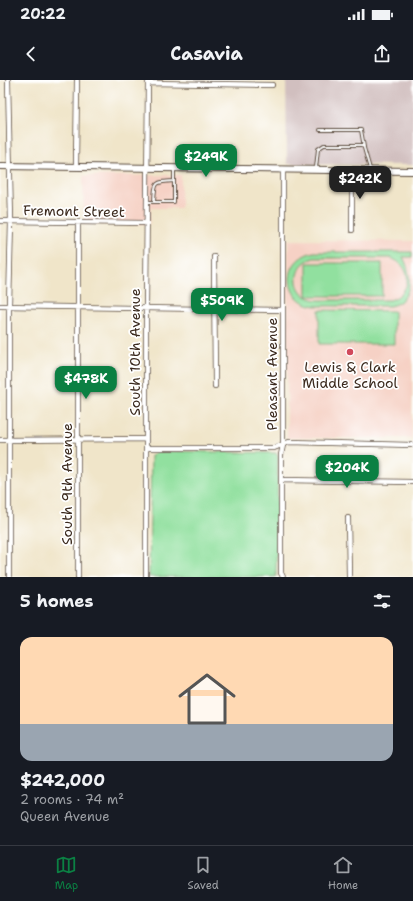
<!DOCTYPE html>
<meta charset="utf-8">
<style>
:root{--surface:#171b24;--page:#20242c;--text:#f1f3f6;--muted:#9ea1a6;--line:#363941;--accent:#0b8043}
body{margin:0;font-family:"Shantell Sans",sans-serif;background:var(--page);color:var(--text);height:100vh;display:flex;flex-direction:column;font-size:15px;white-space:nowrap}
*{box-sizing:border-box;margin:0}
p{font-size:13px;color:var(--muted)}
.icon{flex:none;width:22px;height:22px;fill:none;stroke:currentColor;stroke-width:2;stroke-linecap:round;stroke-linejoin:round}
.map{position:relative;height:497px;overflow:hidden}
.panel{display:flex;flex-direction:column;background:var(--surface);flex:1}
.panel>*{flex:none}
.price{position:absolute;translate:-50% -34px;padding:0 9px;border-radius:8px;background:var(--accent);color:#fff;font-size:13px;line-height:26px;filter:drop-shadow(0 1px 2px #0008)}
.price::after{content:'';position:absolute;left:50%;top:24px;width:12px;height:9px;margin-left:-6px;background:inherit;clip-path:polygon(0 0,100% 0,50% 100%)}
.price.on{background:#222;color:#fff}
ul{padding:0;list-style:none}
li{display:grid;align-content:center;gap:8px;height:212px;padding:0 20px}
li span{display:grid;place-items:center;height:124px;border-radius:12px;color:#555}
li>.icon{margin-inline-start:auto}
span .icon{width:72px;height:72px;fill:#fffc;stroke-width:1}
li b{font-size:17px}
h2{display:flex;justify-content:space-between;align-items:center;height:48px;padding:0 20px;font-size:17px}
.status{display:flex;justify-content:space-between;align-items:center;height:28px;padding:0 20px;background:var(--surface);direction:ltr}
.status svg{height:11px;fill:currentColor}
header{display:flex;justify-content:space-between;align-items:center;height:52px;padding:0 20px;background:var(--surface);font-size:18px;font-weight:700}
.menu{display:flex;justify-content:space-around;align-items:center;height:56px;border-top:1px solid var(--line);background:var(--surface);font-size:11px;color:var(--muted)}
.menu a{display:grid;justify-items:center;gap:2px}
.menu .on{color:var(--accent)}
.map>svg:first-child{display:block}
</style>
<div class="status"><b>20:22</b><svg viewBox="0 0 49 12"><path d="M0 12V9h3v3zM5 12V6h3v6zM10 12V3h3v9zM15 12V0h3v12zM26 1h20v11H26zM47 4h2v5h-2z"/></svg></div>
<header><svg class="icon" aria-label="back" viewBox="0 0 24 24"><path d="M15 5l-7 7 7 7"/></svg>Casavia<svg class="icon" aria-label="share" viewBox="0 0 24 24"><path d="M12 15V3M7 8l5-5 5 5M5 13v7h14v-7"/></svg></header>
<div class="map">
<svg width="413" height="497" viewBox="0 0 413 497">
<rect width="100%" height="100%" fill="#fff"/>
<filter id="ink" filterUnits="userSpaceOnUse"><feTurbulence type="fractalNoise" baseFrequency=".025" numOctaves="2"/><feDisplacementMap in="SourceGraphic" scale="8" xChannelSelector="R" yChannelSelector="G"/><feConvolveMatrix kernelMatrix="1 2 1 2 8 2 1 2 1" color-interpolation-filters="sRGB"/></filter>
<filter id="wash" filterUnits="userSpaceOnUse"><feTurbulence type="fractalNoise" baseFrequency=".012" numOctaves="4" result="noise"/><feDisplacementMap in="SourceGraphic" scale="16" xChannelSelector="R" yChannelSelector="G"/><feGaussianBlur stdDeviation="0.9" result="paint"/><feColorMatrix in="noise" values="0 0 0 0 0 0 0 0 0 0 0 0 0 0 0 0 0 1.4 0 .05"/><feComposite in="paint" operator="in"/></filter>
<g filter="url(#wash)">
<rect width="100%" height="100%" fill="#f0e5c9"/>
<path fill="#f6d1c5" d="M181 95V128H151L150 144H84L83 96Z
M288 160 413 161 412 358H287Z"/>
<path fill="#d1bfbf" d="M286 0H413V85L287 84Z"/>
<path fill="#91e09f" stroke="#66855e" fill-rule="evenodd" d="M314 172H412V177H403C413 195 413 221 390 226H317C283 224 280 179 314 172ZM314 178H390C413 185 413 213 390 220H318C292 218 289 185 314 178Z
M307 183H382V216H307Z
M319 230 394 231V264H319Z
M157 371 276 373 278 377 276 497H149L151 376Z"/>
</g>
<g filter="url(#ink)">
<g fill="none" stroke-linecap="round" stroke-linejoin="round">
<defs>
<path id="lane" d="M320 50H361L364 67
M316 88 318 69 324 65H362L364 68 370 89
M147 122H174V89
M154 122C155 102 154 102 174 101"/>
<path id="street" d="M8 0 11 141 9 226V497
M148 3 272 5
M76 86 77 0
M283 89V365L281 375V493L283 497
M0 141 147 143
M352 150V90
M214 177 215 306
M0 226 283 230
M0 360 146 359
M146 368H274L289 362 413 365
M281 400 413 402
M348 438 349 497
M78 497V142
M146 497V228L148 0"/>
<path id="secondary" d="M0 86 413 91"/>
</defs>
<use href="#lane" stroke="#564638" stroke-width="4"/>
<use href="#street" stroke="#564638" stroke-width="6"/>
<use href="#secondary" stroke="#564638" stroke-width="8"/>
<use href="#lane" stroke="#fff" stroke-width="2"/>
<use href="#street" stroke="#fff" stroke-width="4.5"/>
<use href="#secondary" stroke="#fff" stroke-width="6"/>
</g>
</g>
<circle fill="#d1495b" stroke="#fff" stroke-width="1.5" cx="350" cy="272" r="4"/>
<g text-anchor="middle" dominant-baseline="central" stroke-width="3.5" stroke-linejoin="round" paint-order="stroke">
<g font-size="14" fill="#3b2a1e" stroke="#fff">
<text transform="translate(74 131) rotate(1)">Fremont Street</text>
<text transform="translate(135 272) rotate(-90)">South 10th Avenue</text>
<text transform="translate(272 294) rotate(-90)">Pleasant Avenue</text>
<text transform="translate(67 404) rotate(-90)">South 9th Avenue</text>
</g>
<g font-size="14" fill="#3b2a1e" stroke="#fff">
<text x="350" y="287">Lewis &amp; Clark<tspan x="350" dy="16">Middle School</tspan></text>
</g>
</g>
</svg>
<b class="price" style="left:206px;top:98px">$249K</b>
<b class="price on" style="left:360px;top:120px">$242K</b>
<b class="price" style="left:222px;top:242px">$509K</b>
<b class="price" style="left:86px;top:320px">$478K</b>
<b class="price" style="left:347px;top:409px">$204K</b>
</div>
<section class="panel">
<h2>5 homes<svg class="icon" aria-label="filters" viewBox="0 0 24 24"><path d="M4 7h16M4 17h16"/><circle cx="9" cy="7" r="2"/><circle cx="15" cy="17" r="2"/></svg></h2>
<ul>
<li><span style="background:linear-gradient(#ffd9b3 70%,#9aa5b1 0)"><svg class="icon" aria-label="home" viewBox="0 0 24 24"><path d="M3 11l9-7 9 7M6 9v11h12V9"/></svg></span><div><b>$242,000</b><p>2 rooms · 74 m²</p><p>Queen Avenue</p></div></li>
</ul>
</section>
<nav class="menu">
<a class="on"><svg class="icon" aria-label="map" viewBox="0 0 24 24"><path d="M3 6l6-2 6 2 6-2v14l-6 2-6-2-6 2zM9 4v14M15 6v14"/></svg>Map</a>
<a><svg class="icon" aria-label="saved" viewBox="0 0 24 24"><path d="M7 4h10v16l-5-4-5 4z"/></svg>Saved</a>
<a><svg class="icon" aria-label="home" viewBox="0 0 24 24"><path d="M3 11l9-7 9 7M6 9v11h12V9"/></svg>Home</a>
</nav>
